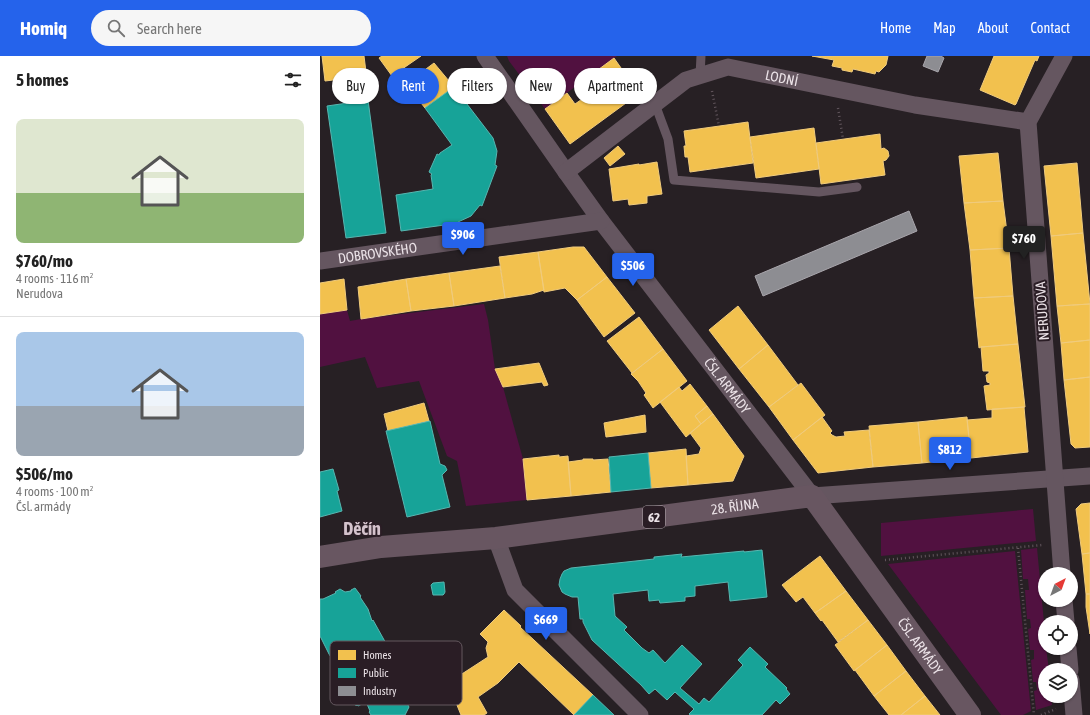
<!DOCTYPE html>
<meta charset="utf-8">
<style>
:root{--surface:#fff;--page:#f6f6f6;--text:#222;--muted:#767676;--line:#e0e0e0;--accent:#2563eb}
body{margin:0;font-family:"Asap Condensed",sans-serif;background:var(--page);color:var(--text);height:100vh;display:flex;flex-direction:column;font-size:15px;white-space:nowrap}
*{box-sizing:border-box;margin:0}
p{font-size:13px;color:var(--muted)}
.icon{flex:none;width:22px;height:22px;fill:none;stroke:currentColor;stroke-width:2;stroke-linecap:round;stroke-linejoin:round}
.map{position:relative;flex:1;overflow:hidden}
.drawer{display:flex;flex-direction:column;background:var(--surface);width:320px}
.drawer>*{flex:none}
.top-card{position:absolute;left:12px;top:12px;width:380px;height:36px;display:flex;gap:8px}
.needle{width:26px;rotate:41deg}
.controls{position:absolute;left:718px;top:511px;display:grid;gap:8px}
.controls a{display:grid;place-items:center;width:40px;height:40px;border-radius:50%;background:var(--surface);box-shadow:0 1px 3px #0004;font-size:20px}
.price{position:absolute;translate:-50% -34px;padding:0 9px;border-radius:4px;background:var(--accent);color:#fff;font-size:13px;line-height:26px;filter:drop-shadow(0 1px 2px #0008)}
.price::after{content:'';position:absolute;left:50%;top:24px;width:12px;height:9px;margin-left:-6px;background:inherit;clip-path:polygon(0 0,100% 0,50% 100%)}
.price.current{background:#222;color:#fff}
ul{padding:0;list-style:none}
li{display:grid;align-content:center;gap:8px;height:212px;padding:0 16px}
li+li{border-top:1px solid var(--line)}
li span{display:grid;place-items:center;height:124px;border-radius:8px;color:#555}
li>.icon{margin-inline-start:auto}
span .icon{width:72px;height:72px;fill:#fffc;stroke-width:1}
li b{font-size:17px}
h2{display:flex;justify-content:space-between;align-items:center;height:48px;padding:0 16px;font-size:17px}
.chip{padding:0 14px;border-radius:18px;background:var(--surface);box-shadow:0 1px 3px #0004;font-size:14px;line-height:36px}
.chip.current{background:var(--accent);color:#fff}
header{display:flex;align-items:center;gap:24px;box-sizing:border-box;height:56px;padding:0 20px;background:var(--accent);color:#fff}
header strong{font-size:19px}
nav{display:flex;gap:22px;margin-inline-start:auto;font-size:14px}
.search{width:280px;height:36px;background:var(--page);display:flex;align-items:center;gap:10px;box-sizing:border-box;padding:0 14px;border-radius:22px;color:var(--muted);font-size:15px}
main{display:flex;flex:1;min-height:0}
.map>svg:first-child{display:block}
</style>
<header>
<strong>Homiq</strong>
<div class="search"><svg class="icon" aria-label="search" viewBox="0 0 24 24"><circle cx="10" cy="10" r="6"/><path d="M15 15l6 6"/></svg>Search here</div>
<nav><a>Home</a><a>Map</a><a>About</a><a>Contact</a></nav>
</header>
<main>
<section class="drawer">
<h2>5 homes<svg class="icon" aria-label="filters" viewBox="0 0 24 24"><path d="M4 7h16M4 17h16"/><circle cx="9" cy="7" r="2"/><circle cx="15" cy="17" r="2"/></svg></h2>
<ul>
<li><span style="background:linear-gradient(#dfe7d0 60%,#8fb573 0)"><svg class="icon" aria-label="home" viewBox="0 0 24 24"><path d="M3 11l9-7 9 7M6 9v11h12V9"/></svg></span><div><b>$760/mo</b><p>4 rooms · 116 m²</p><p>Nerudova</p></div></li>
<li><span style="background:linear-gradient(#a9c7e8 60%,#9aa5b1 0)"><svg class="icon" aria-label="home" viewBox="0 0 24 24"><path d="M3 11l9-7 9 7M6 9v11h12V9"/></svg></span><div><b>$506/mo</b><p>4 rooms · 100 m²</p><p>Čsl. armády</p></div></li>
</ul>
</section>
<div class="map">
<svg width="770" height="659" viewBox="0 0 770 659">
<rect width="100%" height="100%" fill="#272024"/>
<path fill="#511140" d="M187 0H297L225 53 189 5Z
M164 248 168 264 175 313 183 331 203 403 207 444 146 450 137 405 127 400 99 325 57 332 45 301 0 311V258L27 254 30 265 41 263Z
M713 453 716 485 561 500V467Z
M717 492 725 577V592H726L729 614H725V640H731L732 649 716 654 714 635 717 634 716 626H713L711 604 714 603V594H710L708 573 711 572 710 563H707L705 534H709L708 523H703L701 494Z
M695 495 711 655 703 659H681L568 508Z"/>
<path fill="#f2c14e" stroke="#f0cb7c" d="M2 0H44L46 16 37 17 38 21 5 25Z
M62 0H101L72 20 59 2Z
M492 0H568L566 9 559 16 556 15 555 18 533 13 532 16 522 14V12L512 10 514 4Z
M674 0H719L717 5 715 4 696 48 695 49 660 34Z
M294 2 318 36 306 46V47L250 88 225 53 247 37 255 48 281 30 271 19Z
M114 7 134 31 105 52 86 28Z
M428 66 433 107 370 116 368 101H365L364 90H366L364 75Z
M494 72 499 113 436 122 430 81Z
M560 78 561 93 564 92 568 95 569 100 566 104 563 105 565 119 501 128 496 87Z
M298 90 305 98 290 110 284 102Z
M678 97 683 145 644 147 639 100Z
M337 106 342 138 327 140V147L309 149 308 143 293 145 289 113 319 108V109Z
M757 107 763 177 731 180 724 110Z
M683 145 689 192 650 194 644 147Z
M763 177 770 248 737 250 731 180Z
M253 191H264L287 221 257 244 245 232 224 236 218 196Z
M689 192 693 240 654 242 650 194Z
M218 196 224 234 212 238 185 242 179 201Z
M180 210 185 242 134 250 129 217Z
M129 217 134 250 91 255 86 223Z
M287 221 315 257 284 281 257 244Z
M24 223 27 254 0 258V227Z
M86 223 91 255 41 263 38 231Z
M693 240 698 288 661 291 659 292 654 242Z
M770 248V284L741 287 737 250Z
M418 250 448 289 419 313 389 274Z
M319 261 343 293 312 317 287 285Z
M770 284V321L744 324 741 287Z
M698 288 705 351 667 354 664 330 670 329V327L667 326 666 319 669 317V315H663L661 291Z
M448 289 478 329 449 351 419 313Z
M343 293 367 325 333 352 324 339 326 337 318 325 311 318Z
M219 307 228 329 224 330 222 326 183 331 175 313Z
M770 321V391L755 392 751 388 744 324Z
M481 327 505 359 473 384 449 351Z
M370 328 387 350 375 360 381 368 366 381 340 346 359 331 362 335Z
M104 347 109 365 68 375 64 358Z
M387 350 393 358 381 368 375 360Z
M704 351 708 396 651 402 647 364 672 362V353Z
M393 358 424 400 413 425 368 429 366 400 379 398 381 392 370 377Z
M325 359 326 376 286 381 284 367Z
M502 361 512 375 510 377 512 379 516 381 525 380 524 376 549 374 553 411 498 417 473 384Z
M647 361 651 402 602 407 598 366Z
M598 366 602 407 553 411 549 370Z
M366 393 368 429 331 432 328 397Z
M239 399V401L248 400 251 440 207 444 203 403Z
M263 403H273V404L288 403 291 436 251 440 248 406 263 404Z
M770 447V497L762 498 756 453 761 448Z
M770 497V538H766L762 498Z
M500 500 526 535 495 557 483 541 476 546 462 529Z
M526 535 548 564 518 586 502 564 501 565 495 557Z
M766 538H770V578L766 551Z
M184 554 201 570 200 571 273 639 254 659 199 606 178 627 158 641 167 657 164 659H141L128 627 168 601 166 592 168 586 160 578Z
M548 564 567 589 534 615 515 589Z
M567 589 586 615 554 640 535 614Z
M586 615 605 640 581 659H569L554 640Z
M605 640 620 659H581Z"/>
<path fill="#17a398" stroke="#57b6b0" d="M134 31 173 82 177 95 175 109 177 110 162 150 160 149 151 160 138 166 139 167 81 175 76 139 113 133 111 119 112 118 109 116 117 98 119 99 120 97 132 89 105 52Z
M48 44 66 177 26 182 7 50Z
M110 365 120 408 125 410 127 414 122 419 130 451 87 461 66 375Z
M328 397 331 432 291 436 289 401Z
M13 413 19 434 17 435 22 455 0 461V416Z
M442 494 447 541 410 545 408 526 375 530V540L365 541V545L340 547 339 544 329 545 328 534 293 538 295 560 307 571 304 574 322 592 329 597 333 594 345 607 362 589 382 608 360 632 379 648 384 642 389 646 423 609 418 604 430 591 448 608 445 611 467 632 466 633 470 638 460 648 456 644 442 659H370L369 658 374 653 355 636 347 644 335 633 329 638 321 629 272 584 263 566V563H260L258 541H252L245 538 242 536 239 529 240 523 242 518 244 515 251 512 334 503V501L362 498 361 501 424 495V496Z
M124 526 125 536 124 538 123 539H113L111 529 113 527Z
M35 532 41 540 40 541 48 553 52 565 53 564 68 591H67L78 610 70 614 89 651 85 659H51L49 656 50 655 47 648H46L44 647 38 650 37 649 36 650 35 647 36 645 30 634 28 635 19 616 18 617 14 609 15 608 9 598 0 580V543H3L16 537 15 536 20 533 25 536 31 535V534Z
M273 639 294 659H254Z"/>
<path fill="#8d8d92" stroke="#a9a6ac" d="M607 0H621L624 2 618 16 603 10Z
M589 155 597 175 443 240 435 220Z"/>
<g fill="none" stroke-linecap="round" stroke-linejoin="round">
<path stroke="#62565d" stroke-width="2.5" stroke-dasharray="1 3" stroke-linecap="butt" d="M392 35 399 70
M518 52 523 83
M698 492 714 659
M565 504 722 489
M721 659 736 653"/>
<path stroke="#655660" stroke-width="9" d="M380 20 381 0
M335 48 348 83 354 124 499 136 537 131"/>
<g stroke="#655660" stroke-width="17">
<path id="s1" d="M165 0 246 116 281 165 492 440 770 420"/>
<path id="s2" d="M246 116 366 24 408 11 595 49 708 66"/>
<path id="s3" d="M0 205 281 165"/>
<path d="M176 482 195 534 320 659"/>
<path d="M742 518 708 66 744 0"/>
<path d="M744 544 746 566"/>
<path d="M748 592 750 614"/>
<path d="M751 624 754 659"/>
</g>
<path stroke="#685661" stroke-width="22" id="s4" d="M0 501 61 491 176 482 492 440 650 659"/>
</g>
<g text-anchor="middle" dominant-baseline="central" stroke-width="4" stroke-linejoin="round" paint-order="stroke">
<rect fill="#2a1d25" stroke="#b1a7ad" stroke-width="1" x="323" y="450" width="22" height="22" rx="3"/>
<g font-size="13" font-weight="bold" fill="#ebe2e7">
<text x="334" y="461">62</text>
</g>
<g font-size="14" fill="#ebe2e7" stroke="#2a1d25">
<text stroke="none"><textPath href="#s2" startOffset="250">LODNÍ</textPath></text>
<text stroke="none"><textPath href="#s3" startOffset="58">DOBROVSKÉHO</textPath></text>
<text transform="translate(722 255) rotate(-94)">NERUDOVA</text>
<text stroke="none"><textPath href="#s1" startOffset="409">ČSL. ARMÁDY</textPath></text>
<text stroke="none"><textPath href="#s4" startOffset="418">28. ŘÍJNA</textPath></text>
<text stroke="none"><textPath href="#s4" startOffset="681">ČSL. ARMÁDY</textPath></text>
</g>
<g font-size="18" font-weight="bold" fill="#d4c2cc" stroke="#2a1d25">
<text x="42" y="472">Děčín</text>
</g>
</g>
<rect x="10" y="585" width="132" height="64" rx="6" fill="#2a1d25" stroke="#64585f" stroke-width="1"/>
<rect x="18" y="594" width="18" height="10" fill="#f2c14e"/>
<rect x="18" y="612" width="18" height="10" fill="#17a398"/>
<rect x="18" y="630" width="18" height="10" fill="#8d8d92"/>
<g font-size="11" fill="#ebe2e7">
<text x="43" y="603">Homes</text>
<text x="43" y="621">Public</text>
<text x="43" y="639">Industry</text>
</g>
</svg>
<div class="controls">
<a><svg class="needle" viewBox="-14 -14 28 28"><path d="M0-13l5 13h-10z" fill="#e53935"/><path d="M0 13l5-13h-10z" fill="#767676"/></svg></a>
<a><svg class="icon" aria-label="locate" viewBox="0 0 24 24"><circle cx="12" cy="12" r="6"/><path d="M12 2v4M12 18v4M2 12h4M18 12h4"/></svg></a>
<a><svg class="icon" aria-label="layers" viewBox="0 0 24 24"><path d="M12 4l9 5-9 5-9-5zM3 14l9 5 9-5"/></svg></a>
</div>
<b class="price" style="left:143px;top:200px">$906</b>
<b class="price current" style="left:704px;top:204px">$760</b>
<b class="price" style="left:313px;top:231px">$506</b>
<b class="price" style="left:630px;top:415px">$812</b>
<b class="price" style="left:226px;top:585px">$669</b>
<div class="top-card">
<a class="chip">Buy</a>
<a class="chip current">Rent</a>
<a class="chip">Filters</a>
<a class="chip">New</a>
<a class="chip">Apartment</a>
</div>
</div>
</main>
